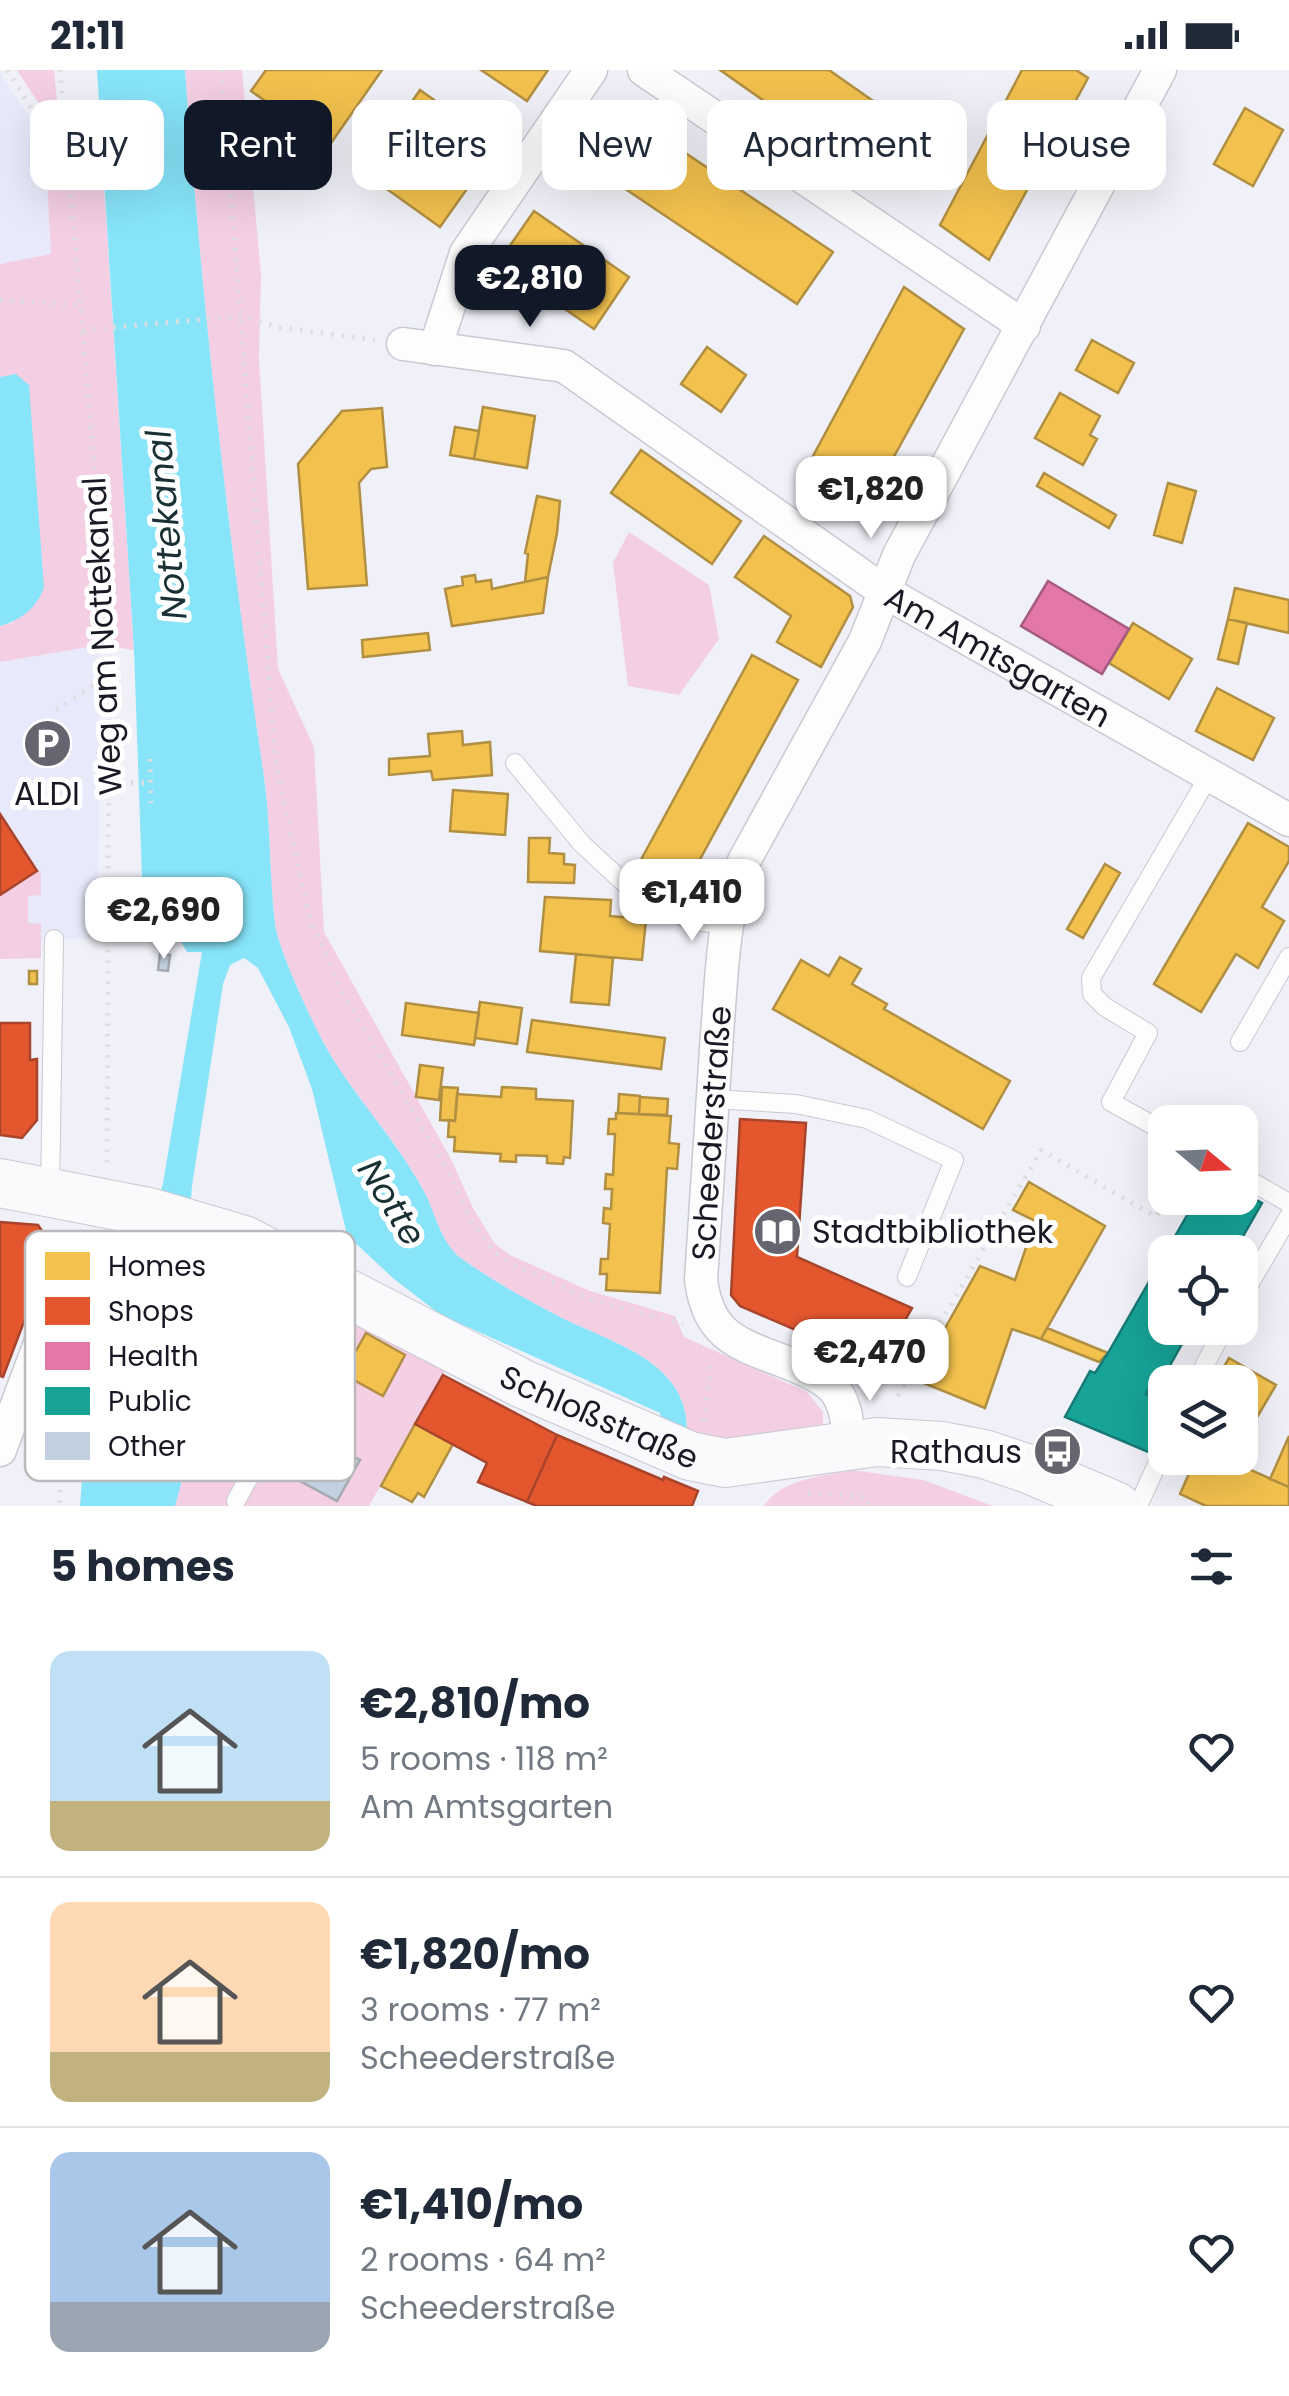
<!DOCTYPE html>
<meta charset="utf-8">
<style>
:root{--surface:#fff;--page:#f2f2f3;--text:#1f2937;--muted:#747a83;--line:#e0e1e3;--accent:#111827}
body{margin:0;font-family:Poppins,sans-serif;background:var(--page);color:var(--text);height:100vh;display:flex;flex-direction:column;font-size:38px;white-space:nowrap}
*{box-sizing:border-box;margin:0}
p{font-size:32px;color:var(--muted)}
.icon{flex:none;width:55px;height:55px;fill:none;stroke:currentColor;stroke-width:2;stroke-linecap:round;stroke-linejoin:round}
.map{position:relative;height:1436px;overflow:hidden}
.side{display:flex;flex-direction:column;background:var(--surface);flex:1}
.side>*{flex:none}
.hud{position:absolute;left:30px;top:30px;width:1230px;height:90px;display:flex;gap:20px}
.needle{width:65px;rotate:109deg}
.fabs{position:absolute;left:1148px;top:1035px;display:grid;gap:20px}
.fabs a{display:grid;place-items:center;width:110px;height:110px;border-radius:20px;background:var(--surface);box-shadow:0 10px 40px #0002;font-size:50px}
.price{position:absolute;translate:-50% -85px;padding:0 22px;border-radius:20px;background:#fff;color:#222;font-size:32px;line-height:65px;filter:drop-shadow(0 2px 5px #0008)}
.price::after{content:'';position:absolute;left:50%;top:60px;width:30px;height:22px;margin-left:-15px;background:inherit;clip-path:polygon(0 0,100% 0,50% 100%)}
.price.active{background:var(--accent);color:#fff}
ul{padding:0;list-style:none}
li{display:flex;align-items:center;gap:30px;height:250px;padding:0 50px}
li+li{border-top:2px solid var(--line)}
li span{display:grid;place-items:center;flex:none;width:280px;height:200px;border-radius:20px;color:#555}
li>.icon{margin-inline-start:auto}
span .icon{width:120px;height:120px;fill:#fffc;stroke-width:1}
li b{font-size:42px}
h2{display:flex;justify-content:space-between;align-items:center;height:120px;padding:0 50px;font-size:42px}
.tag{padding:0 35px;border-radius:20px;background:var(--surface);box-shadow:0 10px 40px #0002;font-size:35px;line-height:90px}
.tag.active{background:var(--accent);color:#fff}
.status{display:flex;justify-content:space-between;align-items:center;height:70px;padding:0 50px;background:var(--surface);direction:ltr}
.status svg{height:28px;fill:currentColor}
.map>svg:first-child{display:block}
</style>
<div class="status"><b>21:11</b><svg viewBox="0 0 49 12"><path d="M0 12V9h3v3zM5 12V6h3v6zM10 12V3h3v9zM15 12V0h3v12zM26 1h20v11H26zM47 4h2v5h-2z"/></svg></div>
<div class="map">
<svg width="1289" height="1436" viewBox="0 0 1289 1436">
<rect width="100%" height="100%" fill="#f0f1f8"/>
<path fill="#e8e9fa" d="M0 3 45 71 52 185 0 194Z
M100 575 98 868 0 871V592Z"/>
<path fill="#f4cee3" d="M17 0H54L58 39 52 44 45 43Z
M185 0H242L261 203 259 289 278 599 314 677 324 862 452 1091 473 1138 495 1174 510 1185 590 1221 675 1246 684 1267 807 1322 823 1342V1359L715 1375 687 1359C687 1291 610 1272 562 1248 529 1231 493 1211 462 1189 439 1172 435 1139 421 1116 392 1064 349 1021 321 968 309 945 278 878 275 854 269 803 271 751 263 700 228 468 202 234 185 0Z
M45 71H101L134 580 100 575 0 592V556L14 552 16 304 0 307V194L51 184Z
M629 462 709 515 719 569 679 625 628 616 613 493Z
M37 801H41V825L28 826V853L41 854V888L0 889V825Z
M252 1201 445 1301 369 1436H175L205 1327 258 1230Z
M852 1400 923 1410 993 1436H764C782 1408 821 1407 852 1400Z"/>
<path fill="#87e4f9" d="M97 0H185C202 234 228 468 263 700 271 751 269 803 275 854 278 878 309 945 321 968 349 1021 392 1064 421 1116 435 1139 439 1172 462 1189 493 1211 529 1231 562 1248 610 1272 687 1291 687 1359L662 1349 660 1343 441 1245 394 1209 347 1165 312 1019 289 957 258 898 244 888 230 895 223 914 192 1116 187 1178 191 1209 207 1247 217 1252 249 1223 258 1230 205 1327 175 1436H80L91 1284 148 1172 163 1113 202 882H187L142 807 134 580Z
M16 304 29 315 44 518C35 539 23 549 0 556V307Z"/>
<path fill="#f2c14e" stroke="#b18f42" stroke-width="2.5" d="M266 0H382L329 76 251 21Z
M481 0H548L527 31Z
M720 0H829L916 61 881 113Z
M1022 0H1076L1088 8 989 190 940 155Z
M420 20 498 75 440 157 363 102Z
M611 33 833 182 797 234 576 86Z
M1245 38 1283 60 1253 116 1214 94Z
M534 141 629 207 594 259 498 193Z
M904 217 964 259 863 443 805 401Z
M1092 270 1134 293 1118 323 1076 300Z
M707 277 746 305 721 342 681 314Z
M1060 323 1100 346 1090 365 1097 369 1083 395 1035 368Z
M483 337 535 346 527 398 474 389Z
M382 338 387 397 371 399 359 413 367 515 308 519 298 394 342 341Z
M455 357 479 361 474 389 450 385Z
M641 380 741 451 712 494 611 423Z
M1044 403 1116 445 1109 458 1037 416Z
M1168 413 1196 421 1182 473 1154 465Z
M537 426 560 431 557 463 548 507 525 512 528 484 525 483Z
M764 466 850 526 853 537 821 597 777 572 791 546 735 507Z
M475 505 476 512 491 510 492 519 548 507 543 543 452 556 445 519 463 515 462 507Z
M1235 518 1289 530V563L1228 549Z
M1228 549 1247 553 1238 594 1218 589Z
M1133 553 1192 589 1169 629 1109 593Z
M428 563 430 580 363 587 362 570Z
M752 585 798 610 681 824 636 799Z
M1217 618 1274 648 1253 690 1196 661Z
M462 661 463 675 490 672 492 705 433 710 431 701 389 705V689L430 686 428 664Z
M453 720 508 724 505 765 450 761Z
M1248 753 1289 777V791L1262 837 1284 851 1258 898 1236 884 1201 942 1154 914Z
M529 768H550L549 783 564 784V794L575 795 574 813 528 812Z
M1105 794 1120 803 1083 868 1067 859Z
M545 827 611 830 610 846 646 849 642 890 540 881Z
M576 884 613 888 609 935 571 932Z
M840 887 861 899 852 914 887 934 884 939 1010 1011 983 1059 773 939 801 890 829 906Z
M29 901H37V914H29Z
M480 932 522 938 517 974 475 968Z
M406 933 479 943 474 975 402 965Z
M532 950 665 968 661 999 527 982Z
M420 995 443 998 439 1030 416 1027Z
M442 1017 458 1018 455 1051 440 1050Z
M502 1017 536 1019V1029L573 1031 570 1088 564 1087 563 1094 547 1093V1086L516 1085V1092L500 1091 501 1084 454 1081 455 1067H448L449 1050 455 1051 457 1024 501 1027Z
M619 1024 640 1026 639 1044 618 1043Z
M640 1027 668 1029 667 1045 639 1044Z
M616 1043 671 1046 669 1073 679 1074 677 1099 667 1098 660 1223 606 1220 607 1204H600L601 1189H608L610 1154 603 1153 604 1138 611 1139 612 1119H605L606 1104 613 1105 615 1064H608L609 1049H616Z
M1029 1112 1105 1156 1041 1269 1012 1259 985 1338 916 1310 980 1196 1015 1210 1035 1151 1013 1140Z
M1047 1258 1108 1283 1099 1292 1041 1269Z
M366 1263 405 1285 383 1326 343 1304Z
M1229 1288 1276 1315 1256 1349 1247 1344 1240 1357V1312H1215Z
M415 1354 453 1374 424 1427 418 1423 412 1432 381 1416Z
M1289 1366V1417L1270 1409Z
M1196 1388H1224L1289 1417V1436H1206L1180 1424Z"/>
<path fill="#e4572e" stroke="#a7442b" stroke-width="2.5" d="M0 744 37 801 0 825Z
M0 953H30V990L37 989V1050L22 1068 0 1065Z
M740 1049 806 1053 797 1187 912 1238 879 1296 740 1236 731 1225Z
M0 1152 38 1155 48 1170 41 1207 3 1307 0 1306Z
M443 1305 557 1365 527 1432 478 1412 487 1393 415 1354Z
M557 1365 663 1410 664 1407 698 1421 692 1436H537L527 1432Z"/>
<path fill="#e377a8" stroke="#a65b81" stroke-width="2.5" d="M1048 511 1129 559 1102 604 1021 556Z"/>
<path fill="#17a398" stroke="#177a76" stroke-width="2.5" d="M1240 1121 1262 1133 1234 1182H1166L1197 1128H1240Z
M1165 1184V1258H1191L1164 1306 1158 1302 1146 1324 1165 1332V1347L1151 1383 1065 1347 1090 1301 1095 1303 1108 1283Z"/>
<path fill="#c2d0e0" stroke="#a4a9b0" stroke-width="2.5" d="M160 884 170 885 168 901 158 900Z
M311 1364 360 1390 337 1431 289 1405Z"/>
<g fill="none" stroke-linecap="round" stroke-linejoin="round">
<defs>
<path id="lane" d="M515 693 582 774 622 811 643 826 692 851 725 854
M1240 972 1289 887
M712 1029 796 1034 867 1049 954 1090 907 1207
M1165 1062 1111 1032 1148 963 1105 937 1092 924 1091 908 1210 704
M1240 1105 1289 1133
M50 1123 54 869
M1240 1230 1289 1146
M1196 1312 1224 1258
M236 1431 348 1225
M1138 1436 1165 1377"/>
<g id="street">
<path d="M644 0 1024 256"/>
<path id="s1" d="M403 274 564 296 885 522 1289 750"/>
<path d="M435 279 466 183 591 0"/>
<path id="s2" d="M850 1376C848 1359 847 1338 837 1323 828 1310 811 1303 798 1297 746 1275 709 1273 701 1210 706 1128 711 1046 717 964 722 905 722 847 744 791L865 571 899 485 1160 0"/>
<path d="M0 1380 66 1204"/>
</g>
<g id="secondary">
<path id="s3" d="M0 1113 149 1142 244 1170 523 1314 690 1386 725 1393 877 1372 942 1376 984 1384 1026 1398 1116 1436"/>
</g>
</defs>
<use href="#lane" stroke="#c8c9d3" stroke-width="20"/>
<use href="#street" stroke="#c8c9d3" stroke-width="35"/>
<use href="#secondary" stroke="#c8c9d3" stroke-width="50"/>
<path stroke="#dedee0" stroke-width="5" stroke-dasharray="2.5 8" stroke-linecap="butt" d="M7 0 41 53 65 65
M60 0 101 476 109 605 107 1094
M221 0 276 697 310 850 345 927 444 1093 472 1152 494 1182 510 1193 589 1229 683 1254
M0 230 79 235
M82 260 243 246 277 257 375 270
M56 640 108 606
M150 689 151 733
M110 712 150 713
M97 1198 101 1169
M58 1318 68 1334 59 1436
M898 1326 1041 1080 1156 1147 1166 1128
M704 1351 711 1292
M808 1423 865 1427 870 1436"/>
<use href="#lane" stroke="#fdfdfe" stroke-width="18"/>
<use href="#street" stroke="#fdfdfe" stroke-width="32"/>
<use href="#secondary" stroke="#faf9fb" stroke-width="48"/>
</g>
<defs>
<symbol id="parking-disc" viewBox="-11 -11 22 22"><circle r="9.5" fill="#64656f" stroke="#fff"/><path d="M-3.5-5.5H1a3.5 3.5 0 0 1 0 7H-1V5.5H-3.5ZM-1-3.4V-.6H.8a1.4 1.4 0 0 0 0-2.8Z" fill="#fff"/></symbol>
<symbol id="library-disc" viewBox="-11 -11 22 22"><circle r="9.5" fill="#64656f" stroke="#fff"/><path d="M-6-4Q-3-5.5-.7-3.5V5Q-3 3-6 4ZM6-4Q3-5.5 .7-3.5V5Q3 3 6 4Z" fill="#fff"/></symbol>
<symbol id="bus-disc" viewBox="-11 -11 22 22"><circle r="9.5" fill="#64656f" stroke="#fff"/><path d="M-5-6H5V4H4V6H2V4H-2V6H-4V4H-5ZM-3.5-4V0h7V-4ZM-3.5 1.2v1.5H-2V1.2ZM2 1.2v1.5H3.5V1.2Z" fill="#fff"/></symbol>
</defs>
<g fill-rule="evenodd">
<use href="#parking-disc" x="20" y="646" width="55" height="55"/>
<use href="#library-disc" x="750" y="1134" width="55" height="55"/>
<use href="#bus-disc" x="1030" y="1354" width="55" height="55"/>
</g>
<g text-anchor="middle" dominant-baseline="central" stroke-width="10" stroke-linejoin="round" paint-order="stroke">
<g font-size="32" fill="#181925" stroke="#fff">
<text transform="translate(102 566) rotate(-93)">Weg am Nottekanal</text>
<text stroke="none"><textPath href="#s1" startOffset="685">Am Amtsgarten</textPath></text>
<text stroke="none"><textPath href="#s2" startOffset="390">Scheederstraße</textPath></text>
<text stroke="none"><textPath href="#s3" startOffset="648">Schloßstraße</textPath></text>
</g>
<g font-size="32" fill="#181925" stroke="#fff">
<text x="47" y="723">ALDI</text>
<text x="812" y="1161" text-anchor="start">Stadtbibliothek</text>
<text x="1022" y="1381" text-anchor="end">Rathaus</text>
</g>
<g font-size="35" font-style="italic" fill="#193035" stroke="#fff">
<text transform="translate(166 455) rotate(-95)">Nottekanal</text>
<text transform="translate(392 1132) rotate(58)">Notte</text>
</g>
</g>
<rect x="25" y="1161" width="330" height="250" rx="15" fill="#fff" stroke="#bababe" stroke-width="2.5"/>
<rect x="45" y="1182" width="45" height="28" fill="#f2c14e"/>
<rect x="45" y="1227" width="45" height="28" fill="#e4572e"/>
<rect x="45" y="1272" width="45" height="28" fill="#e377a8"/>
<rect x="45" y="1317" width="45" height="28" fill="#17a398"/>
<rect x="45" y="1362" width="45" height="28" fill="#c2d0e0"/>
<g font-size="28" fill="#181925">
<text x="108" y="1206">Homes</text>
<text x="108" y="1251">Shops</text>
<text x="108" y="1296">Health</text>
<text x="108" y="1341">Public</text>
<text x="108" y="1386">Other</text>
</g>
</svg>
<div class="fabs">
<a><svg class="needle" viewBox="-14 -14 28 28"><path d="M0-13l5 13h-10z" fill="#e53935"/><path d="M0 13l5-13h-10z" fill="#747a83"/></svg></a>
<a><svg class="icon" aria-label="locate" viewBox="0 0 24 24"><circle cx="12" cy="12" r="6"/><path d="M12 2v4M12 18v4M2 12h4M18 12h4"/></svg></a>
<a><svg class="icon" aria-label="layers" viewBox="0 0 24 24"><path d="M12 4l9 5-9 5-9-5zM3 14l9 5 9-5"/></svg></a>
</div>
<b class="price active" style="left:530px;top:260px">€2,810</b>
<b class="price" style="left:871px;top:471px">€1,820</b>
<b class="price" style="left:692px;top:874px">€1,410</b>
<b class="price" style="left:164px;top:892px">€2,690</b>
<b class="price" style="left:870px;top:1334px">€2,470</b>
<div class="hud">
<a class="tag">Buy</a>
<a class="tag active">Rent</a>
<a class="tag">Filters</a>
<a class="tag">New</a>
<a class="tag">Apartment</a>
<a class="tag">House</a>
</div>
</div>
<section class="side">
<h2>5 homes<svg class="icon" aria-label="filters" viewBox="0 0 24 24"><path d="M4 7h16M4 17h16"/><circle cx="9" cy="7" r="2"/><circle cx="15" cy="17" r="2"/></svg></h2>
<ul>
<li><span style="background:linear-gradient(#bfe0f5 75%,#c2b280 0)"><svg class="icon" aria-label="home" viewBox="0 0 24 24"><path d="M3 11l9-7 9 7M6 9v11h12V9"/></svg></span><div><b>€2,810/mo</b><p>5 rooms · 118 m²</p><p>Am Amtsgarten</p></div><svg class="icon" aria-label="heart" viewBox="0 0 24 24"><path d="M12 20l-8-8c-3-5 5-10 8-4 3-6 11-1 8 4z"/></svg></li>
<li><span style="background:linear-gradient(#ffd9b3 75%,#c2b280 0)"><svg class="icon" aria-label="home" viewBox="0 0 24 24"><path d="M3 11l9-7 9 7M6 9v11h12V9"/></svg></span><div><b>€1,820/mo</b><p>3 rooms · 77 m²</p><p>Scheederstraße</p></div><svg class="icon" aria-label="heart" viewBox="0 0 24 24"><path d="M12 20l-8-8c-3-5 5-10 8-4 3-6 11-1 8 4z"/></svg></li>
<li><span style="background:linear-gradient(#a9c7e8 75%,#9aa5b1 0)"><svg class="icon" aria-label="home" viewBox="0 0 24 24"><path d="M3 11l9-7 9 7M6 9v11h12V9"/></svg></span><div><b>€1,410/mo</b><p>2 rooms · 64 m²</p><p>Scheederstraße</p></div><svg class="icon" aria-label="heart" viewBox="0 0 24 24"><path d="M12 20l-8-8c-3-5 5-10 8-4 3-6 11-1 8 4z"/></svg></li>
</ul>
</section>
